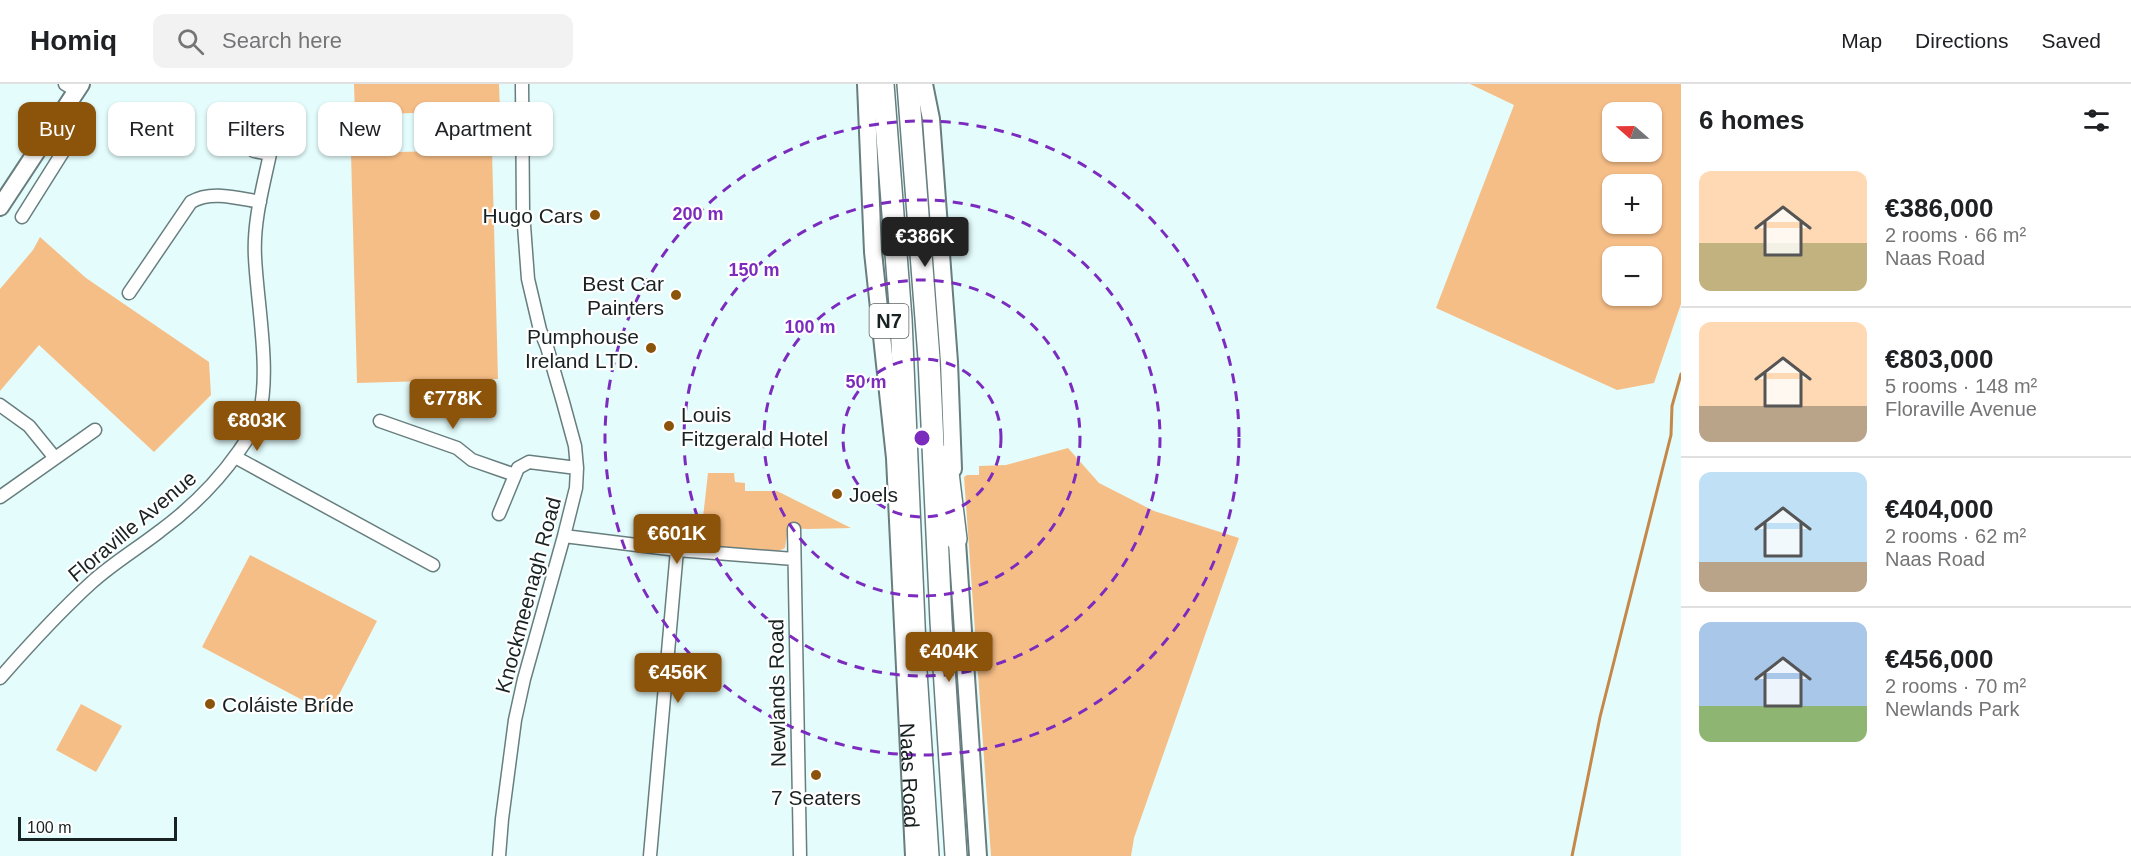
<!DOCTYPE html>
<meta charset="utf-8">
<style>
:root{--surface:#fff;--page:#f2f2f2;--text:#202124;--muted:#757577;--line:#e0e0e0;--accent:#8c540a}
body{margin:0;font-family:Arial,sans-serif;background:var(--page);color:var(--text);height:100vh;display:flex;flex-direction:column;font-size:22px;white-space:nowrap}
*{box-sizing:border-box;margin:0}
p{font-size:20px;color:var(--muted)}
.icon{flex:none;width:33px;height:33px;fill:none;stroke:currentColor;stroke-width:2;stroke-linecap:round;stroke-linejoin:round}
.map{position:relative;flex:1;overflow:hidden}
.details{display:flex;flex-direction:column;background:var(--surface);width:450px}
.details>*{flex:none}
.top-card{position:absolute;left:18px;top:18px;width:570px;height:54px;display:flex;gap:12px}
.needle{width:39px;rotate:290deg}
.fabs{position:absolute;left:1602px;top:18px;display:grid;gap:12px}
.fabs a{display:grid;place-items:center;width:60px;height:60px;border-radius:12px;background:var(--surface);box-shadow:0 2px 4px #0004;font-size:30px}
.scale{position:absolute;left:18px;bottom:15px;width:159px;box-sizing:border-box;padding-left:6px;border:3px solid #192222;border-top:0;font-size:16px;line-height:21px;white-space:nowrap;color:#192222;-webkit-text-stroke:4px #fff;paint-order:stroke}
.price{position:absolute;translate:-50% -51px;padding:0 14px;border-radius:6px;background:var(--accent);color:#fff;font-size:20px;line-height:39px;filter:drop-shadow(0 2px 3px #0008)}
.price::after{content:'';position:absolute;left:50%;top:36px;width:18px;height:14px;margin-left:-9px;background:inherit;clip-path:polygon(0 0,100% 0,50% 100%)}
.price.on{background:#222;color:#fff}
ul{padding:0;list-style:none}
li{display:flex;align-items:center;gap:18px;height:150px;padding:0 18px}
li+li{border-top:2px solid var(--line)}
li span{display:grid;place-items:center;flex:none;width:168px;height:120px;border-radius:12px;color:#555}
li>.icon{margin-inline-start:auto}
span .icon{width:72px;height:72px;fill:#fffc;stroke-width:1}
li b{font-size:26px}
h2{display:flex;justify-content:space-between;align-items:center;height:72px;padding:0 18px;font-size:26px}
.tag{padding:0 21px;border-radius:12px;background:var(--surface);box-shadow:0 2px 4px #0004;font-size:21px;line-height:54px}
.tag.on{background:var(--accent);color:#fff}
header{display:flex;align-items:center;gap:36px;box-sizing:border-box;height:84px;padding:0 30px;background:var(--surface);border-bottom:2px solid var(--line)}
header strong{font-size:28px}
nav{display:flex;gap:33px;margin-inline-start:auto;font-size:21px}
.search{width:420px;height:54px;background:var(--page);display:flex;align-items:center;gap:15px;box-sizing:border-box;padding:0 21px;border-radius:12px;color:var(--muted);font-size:22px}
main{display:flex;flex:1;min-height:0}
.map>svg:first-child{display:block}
</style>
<header>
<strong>Homiq</strong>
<div class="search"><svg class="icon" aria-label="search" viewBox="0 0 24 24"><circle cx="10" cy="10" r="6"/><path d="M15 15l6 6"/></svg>Search here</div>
<nav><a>Map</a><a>Directions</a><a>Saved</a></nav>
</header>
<main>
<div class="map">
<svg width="1681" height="772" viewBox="0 0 1681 772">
<rect width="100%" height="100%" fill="#e4fcfc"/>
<path fill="#f6be87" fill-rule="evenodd" d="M354 0H499L500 26 355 31Z
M1470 0H1681V220L1654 299 1617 306 1436 224 1514 21ZM1612 28H1652V68H1612ZM1612 100H1652V140H1612ZM1612 172H1652V212H1612Z
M492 66 498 295 357 299 351 69Z
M40 153 86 194 209 278 211 311 154 368 39 261 0 307V205L33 166Z
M1068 364 1099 399 1154 427 1239 454 1134 754 1131 772H991L964 393 967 391H979V382L1006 381Z
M708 389H734L735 398 745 399V407H777L851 444 808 445 788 444 785 464 774 469 700 460Z
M250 471 377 537 329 630 202 563Z
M81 620 122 642 96 688 56 666Z"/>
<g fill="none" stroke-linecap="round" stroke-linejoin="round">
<path stroke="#c58849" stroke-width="3" d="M1572 772 1600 633 1671 351 1672 322 1681 290"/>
<defs>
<path id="street" d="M65 0 77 7
M22 133 66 63
M129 209 191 118C211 106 237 114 260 118
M0 321 29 342 55 374
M380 337 457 364 472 376 515 391
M235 373 433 481
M0 413 95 346
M499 430 518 384 529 378 577 384
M794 445 800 772
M564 452 677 466 794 475
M0 594C29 561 58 529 91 499 113 479 137 465 160 447 190 425 218 397 239 367 247 355 255 345 259 331 271 289 257 218 255 173 253 138 263 103 270 70L254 67
M499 772 502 735 515 636 524 595 564 452 576 404 577 384 575 362 563 318 547 263 540 246 528 195 523 128 522 0
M650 772 677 466"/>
<g id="secondary">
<path id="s1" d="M866 0 873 168 895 374 914 772"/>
<path d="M924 0 931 35 949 278 953 385"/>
<path d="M0 123 81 0"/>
<path d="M956 443 978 772"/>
</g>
<path id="highway" d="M883 0 901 235 916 587 928 772
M908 0 929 274 941 537 956 772
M946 372 956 455"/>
</defs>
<use href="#street" stroke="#687e7e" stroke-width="15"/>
<use href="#secondary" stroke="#687e7e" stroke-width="20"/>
<use href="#highway" stroke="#687e7e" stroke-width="24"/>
<use href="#street" stroke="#fff" stroke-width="12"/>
<use href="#secondary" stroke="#fff" stroke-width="16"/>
<use href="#highway" stroke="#fff" stroke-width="21"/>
</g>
<g fill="none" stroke="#7b2cbf" stroke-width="3" stroke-dasharray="10 8">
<circle cx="922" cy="354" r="79"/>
<circle cx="922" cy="354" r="158"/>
<circle cx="922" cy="354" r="238"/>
<circle cx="922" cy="354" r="317"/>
</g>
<g fill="#8c540a" stroke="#fff" stroke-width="2">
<circle cx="595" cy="131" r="6"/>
<circle cx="676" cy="211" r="6"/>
<circle cx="651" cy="264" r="6"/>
<circle cx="669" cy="342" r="6"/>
<circle cx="837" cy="410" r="6"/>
<circle cx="210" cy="620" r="6"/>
<circle cx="816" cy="691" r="6"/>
</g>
<g text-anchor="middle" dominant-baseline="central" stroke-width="4.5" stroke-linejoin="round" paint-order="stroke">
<rect fill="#fff" stroke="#5e6464" stroke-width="1.5" x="869.5" y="220" width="39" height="34" rx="4.5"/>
<g font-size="20" font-weight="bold" fill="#192222">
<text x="889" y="237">N7</text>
</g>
<g font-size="21" fill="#192222" stroke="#fff" text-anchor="end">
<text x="583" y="131">Hugo Cars</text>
<text x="664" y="199">Best Car<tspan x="664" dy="24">Painters</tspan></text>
<text x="639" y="252">Pumphouse<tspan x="639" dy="24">Ireland LTD.</tspan></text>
<text x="681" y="330" text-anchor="start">Louis<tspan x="681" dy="24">Fitzgerald Hotel</tspan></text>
<text x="849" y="410" text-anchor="start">Joels</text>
<text x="222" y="620" text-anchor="start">Coláiste Bríde</text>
<text x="816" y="713" text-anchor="middle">7 Seaters</text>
</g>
<g font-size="21" fill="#192222" stroke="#fff">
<text transform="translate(132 442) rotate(-40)">Floraville Avenue</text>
<text transform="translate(528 511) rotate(-75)">Knockmeenagh Road</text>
<text transform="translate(777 609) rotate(-91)">Newlands Road</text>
<text stroke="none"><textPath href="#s1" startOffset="693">Naas Road</textPath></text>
</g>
</g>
<circle cx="922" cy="354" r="9" fill="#7b2cbf" stroke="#fff" stroke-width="3"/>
<g font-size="18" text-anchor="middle" font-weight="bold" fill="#7b2cbf" stroke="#fff" stroke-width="4.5" stroke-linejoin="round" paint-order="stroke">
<text x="698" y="136">200 m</text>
<text x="754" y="192">150 m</text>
<text x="810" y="249">100 m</text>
<text x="866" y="304">50 m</text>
</g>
</svg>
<div class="fabs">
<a><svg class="needle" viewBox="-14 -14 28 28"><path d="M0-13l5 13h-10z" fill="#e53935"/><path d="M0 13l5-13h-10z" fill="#757577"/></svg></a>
<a>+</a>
<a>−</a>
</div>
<div class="scale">100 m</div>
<b class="price on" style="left:925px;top:184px">€386K</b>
<b class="price" style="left:453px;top:346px">€778K</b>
<b class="price" style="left:257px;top:368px">€803K</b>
<b class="price" style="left:677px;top:481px">€601K</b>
<b class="price" style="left:949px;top:599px">€404K</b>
<b class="price" style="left:678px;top:620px">€456K</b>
<div class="top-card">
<a class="tag on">Buy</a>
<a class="tag">Rent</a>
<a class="tag">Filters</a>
<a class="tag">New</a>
<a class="tag">Apartment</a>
</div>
</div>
<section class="details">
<h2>6 homes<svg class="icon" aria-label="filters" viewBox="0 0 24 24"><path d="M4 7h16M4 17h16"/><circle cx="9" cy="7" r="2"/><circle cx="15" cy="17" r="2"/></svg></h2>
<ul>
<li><span style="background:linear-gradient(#ffd9b3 60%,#c2b280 0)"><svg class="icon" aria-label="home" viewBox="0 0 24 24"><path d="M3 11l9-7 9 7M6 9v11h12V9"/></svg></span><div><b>€386,000</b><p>2 rooms · 66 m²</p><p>Naas Road</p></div></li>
<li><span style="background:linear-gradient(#ffd9b3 70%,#b9a48a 0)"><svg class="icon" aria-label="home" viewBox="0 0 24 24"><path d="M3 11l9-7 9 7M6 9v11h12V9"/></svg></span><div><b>€803,000</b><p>5 rooms · 148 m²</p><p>Floraville Avenue</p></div></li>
<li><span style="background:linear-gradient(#bfe0f5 75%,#b9a48a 0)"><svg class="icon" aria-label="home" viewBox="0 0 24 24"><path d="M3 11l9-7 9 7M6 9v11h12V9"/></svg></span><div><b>€404,000</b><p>2 rooms · 62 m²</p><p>Naas Road</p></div></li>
<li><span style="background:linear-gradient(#a9c7e8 70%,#8fb573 0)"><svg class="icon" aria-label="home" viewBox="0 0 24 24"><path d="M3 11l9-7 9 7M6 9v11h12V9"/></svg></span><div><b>€456,000</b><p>2 rooms · 70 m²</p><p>Newlands Park</p></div></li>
</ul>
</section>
</main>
